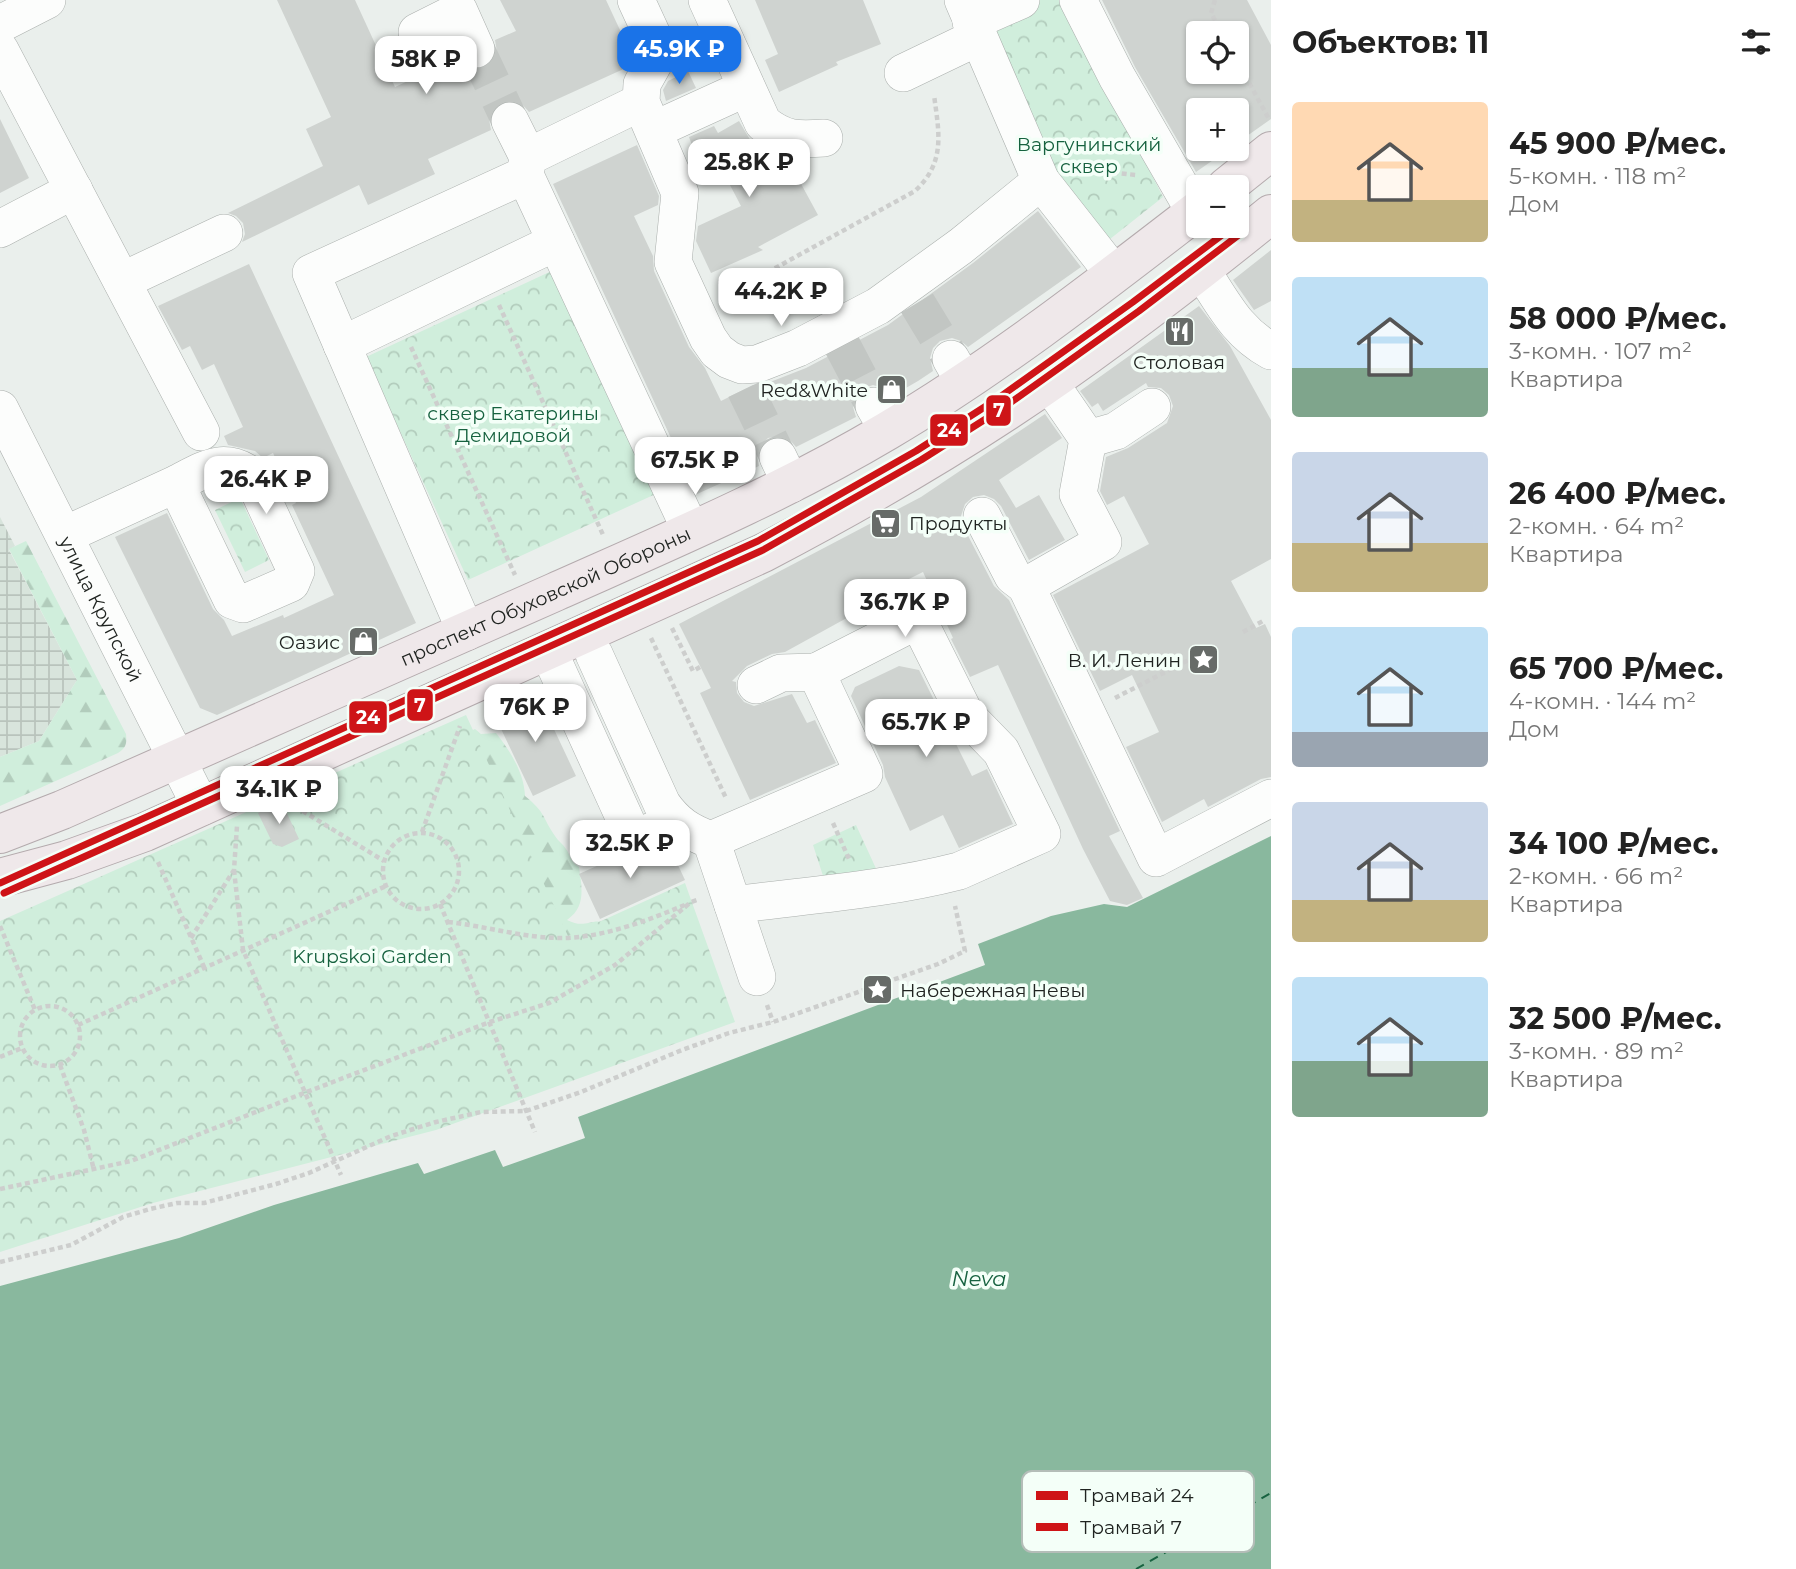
<!DOCTYPE html>
<html lang="ru">
<meta charset="utf-8">
<style>
:root{--surface:#fff;--page:#f2f2f2;--text:#222;--muted:#767676;--accent:#1a73e8}
body{margin:0;font-family:Montserrat,sans-serif;background:var(--page);color:var(--text);height:100vh;display:flex;flex-direction:column;font-size:26px;white-space:nowrap}
*{box-sizing:border-box;margin:0}
p{font-size:23px;color:var(--muted)}
.icon{flex:none;width:38px;height:38px;fill:none;stroke:currentColor;stroke-width:2;stroke-linecap:round;stroke-linejoin:round}
.map{position:relative;flex:1;overflow:hidden}
.drawer{display:flex;flex-direction:column;background:var(--surface);width:525px}
.drawer>*{flex:none}
.fabs{position:absolute;left:1186px;top:21px;display:grid;gap:14px}
.fabs a{display:grid;place-items:center;width:63px;height:63px;border-radius:7px;background:var(--surface);box-shadow:0 2px 5px #0004;font-size:35px}
.price{position:absolute;translate:-50% -60px;padding:0 16px;border-radius:14px;background:#fff;color:#222;font-size:23px;line-height:46px;filter:drop-shadow(0 2px 4px #0008)}
.price::after{content:'';position:absolute;left:50%;top:42px;width:21px;height:16px;margin-left:-10px;background:inherit;clip-path:polygon(0 0,100% 0,50% 100%)}
.price.on{background:var(--accent);color:#fff}
ul{padding:0;list-style:none}
li{display:flex;align-items:center;gap:21px;height:175px;padding:0 21px}
li span{display:grid;place-items:center;flex:none;width:196px;height:140px;border-radius:7px;color:#555}
li>.icon{margin-inline-start:auto}
span .icon{width:84px;height:84px;fill:#fffc;stroke-width:1}
li b{font-size:30px}
h2{display:flex;justify-content:space-between;align-items:center;height:84px;padding:0 21px;font-size:30px}
main{display:flex;flex:1;min-height:0}
.map>svg:first-child{display:block}
</style>
<main>
<div class="map">
<svg width="1271" height="1569" viewBox="0 0 1271 1569">
<defs>
<pattern id="industrial-grid" width="8" height="8" patternUnits="userSpaceOnUse" patternTransform="scale(1.75)"><rect width="8" height="8" fill="#d8e4dc"/><path d="M0 4h8M4 0v8" fill="none" stroke="#b9c3bc"/></pattern>
<pattern id="forest-firs" width="22" height="20" patternUnits="userSpaceOnUse" patternTransform="scale(1.75)"><rect width="22" height="20" fill="#d0eedc"/><path d="M5 1l3.5 6h-7zM16 11l3.5 6h-7z" fill="#b2ccbc"/></pattern>
<pattern id="park-crowns" width="20" height="18" patternUnits="userSpaceOnUse" patternTransform="scale(1.75)"><rect width="20" height="18" fill="#d0eedc"/><path d="M2 6a3 3 0 1 1 6 0M12 15a3 3 0 1 1 6 0" fill="none" stroke="#b2ccbc"/></pattern>
</defs>
<rect width="100%" height="100%" fill="#eaefec"/>
<path fill="url(#industrial-grid)" d="M0 517 15 546 9 550 77 680 39 741 0 757Z"/>
<path fill="url(#forest-firs)" d="M26 541 126 734C127 744 126 748 118 753L0 806V757L39 741 77 680 9 549Z
M475 729 481 734 496 733C511 752 524 773 525 796 546 813 542 817 555 836 558 841 563 844 566 849 571 856 570 862 579 867 582 888 586 907 567 920 585 929 588 919 604 922L598 989 471 786V731Z"/>
<path fill="url(#park-crowns)" d="M976 0H1062L1163 197 1105 243 1050 180Z
M558 268 660 492 468 580 366 357Z
M240 498 269 560 245 572 215 510Z
M466 715 568 936 685 883 735 1022 436 1130 153 1203 0 1252V921Z
M856 825 879 875 825 882 813 845Z"/>
<path fill="#89b89e" d="M1271 836V1569H0V1286L179 1238 274 1205 418 1163 424 1174 495 1150 503 1167 585 1138 578 1117 985 965 978 944 1051 916 1104 904 1127 907Z"/>
<g fill="none" stroke-linecap="round" stroke-linejoin="round">
<path stroke="#186341" stroke-width="2" stroke-dasharray="9 7" stroke-linecap="butt" d="M1136 1569 1271 1493"/>
</g>
<path fill="#cfd3d0" fill-rule="evenodd" d="M277 0H355L395 87 457 58 463 66 473 70 484 68 493 62 497 52 495 40 516 31 500 0H606L633 58 628 67 529 112 521 103 511 100 500 103 492 110 489 119 491 130 428 159 435 174 368 205 359 185 242 242 245 234 243 223 236 216 228 213 323 166 306 129 331 117Z
M755 0H863L881 44 836 62 838 65 779 92 765 60 778 54Z
M1102 0H1247L1271 45V119L1237 143V110H1199V149H1229L1196 172 1135 67ZM1199 33H1237V72H1199Z
M688 71 696 88 666 101 663 90 668 81Z
M0 119 29 178 0 193Z
M739 121 764 163 778 156 787 158 818 215 758 247 763 250 711 273 696 241 698 226 741 206 711 149 696 156 689 137 714 126 718 133Z
M637 145 659 196 658 205 634 216 653 256 654 271 689 347 705 368 721 401 753 385 765 384 806 368 888 325 973 263 1038 211 1081 267 968 347 961 341 952 338 940 341 933 348 930 358 933 371 918 381 892 396 884 388 873 385 864 388 856 396 853 407 856 417 796 447 789 439 780 436 768 438 760 446 757 455 759 466 697 494 553 184Z
M1271 250V301L1254 310 1233 280Z
M249 264 416 623 217 715 200 708 115 537 167 513 213 609 224 620 232 636 283 615 284 618 334 595 292 505 296 503 273 453 263 458 255 451 228 445 224 436 243 427 214 364 202 370 190 346 182 350 158 306Z
M1199 306 1230 346 1271 420V559L1231 581 1256 628 1265 624 1271 637V777L1261 779 1208 807 1204 799 1162 822 1126 747 1159 732 1132 675 1100 691 1053 595 1149 544 1124 496 1107 505 1100 491 1106 457 1128 448 1167 423 1173 406 1169 395 1161 388 1148 387 1146 383 1103 411 1098 403 1092 407 1080 391Z
M1045 414 1062 438 999 480 1016 508 1039 495 1065 540 1029 560 1001 506 994 499 984 495 973 497 965 504 961 516 963 526 994 586 1009 600 1120 831 1109 836 1143 898 1127 905 1110 901 1083 849 998 665 970 677 951 639 953 638 923 572 851 608 854 614 785 652 772 654 747 666 732 681 736 682 737 693 744 702 754 706 792 694 807 723 815 720 836 763 750 800 700 693 711 688 679 624 921 497Z
M899 666 919 670 972 776 987 769 1013 824 959 848 943 815 910 831 885 777 883 765 851 696 855 687Z
M536 691 576 776 533 796 493 712Z
M276 805 284 807 299 839 282 847 273 844 258 813Z
M669 846 685 880 600 919 579 874 621 855 631 860 642 858Z"/>
<g fill="none" stroke-linecap="round" stroke-linejoin="round">
<path stroke="#c2c6c3" stroke-width="37" stroke-dasharray="37 18" stroke-linecap="butt" d="M476 49 510 121
M917 303 951 359
M842 345 874 406
M745 389 778 457"/>
<defs>
<g id="minor">
<path d="M636 0 660 52 642 84 641 102 680 193 673 262 708 338 717 351 729 360 742 365 757 364 798 348 878 306 961 246 1041 181"/>
<path d="M707 0 763 123C784 140 797 140 824 138"/>
<path d="M963 0 1041 181 1103 260"/>
<path d="M1078 0 1117 77 1195 212"/>
<path d="M971 22 1021 0"/>
<path d="M0 24 47 0"/>
<path d="M417 32 459 11 476 49"/>
<path d="M0 50 201 432"/>
<path d="M903 73 978 37"/>
<path d="M510 121 528 157"/>
<path d="M654 130 746 88"/>
<path d="M525 175 691 531"/>
<path d="M0 229 74 190"/>
<path d="M1201 270C1223 302 1235 331 1271 351"/>
<path d="M122 281 224 233"/>
<path d="M342 345 556 242"/>
<path d="M951 359 964 382"/>
<path d="M1049 382 1088 439 1078 494 1103 542 1026 586 1156 858 1271 798"/>
<path d="M874 406 888 430"/>
<path id="s1" d="M0 409 201 807"/>
<path d="M1088 439 1116 431 1152 407"/>
<path d="M778 457 791 484"/>
<path d="M982 516 1013 576 1026 586"/>
<path d="M65 535 176 484 232 600 243 604 291 583 296 571 252 476C223 455 204 470 176 484"/>
<path d="M466 632 311 273 525 175 528 157 641 102"/>
<path d="M548 650 634 839 674 821"/>
<path d="M594 654 662 804C676 824 689 832 711 840L864 774 816 672 781 673 756 685"/>
<path d="M711 840 757 977"/>
<path d="M733 905C809 895 885 890 959 871L1042 834 1001 751 965 714 918 620 816 672"/>
</g>
<g id="major">
<path d="M1226 187 1271 151"/>
<path id="s2" d="M0 834 62 810C226 737 391 665 555 592 667 542 781 494 887 431 997 366 1098 287 1199 209"/>
<path d="M0 878 67 860 145 832 763 553C847 509 928 463 1007 411 1098 351 1186 283 1271 214"/>
</g>
</defs>
<use href="#minor" stroke="#aaafac" stroke-width="38"/>
<use href="#major" stroke="#b4aaad" stroke-width="40"/>
<path stroke="#cdcecd" stroke-width="4.5" stroke-dasharray="5 3.5" stroke-linecap="butt" d="M1215 0 1211 13 1222 33
M1237 61 1269 119
M1071 168 1136 175
M718 282 740 281 759 277 915 191C946 162 939 133 934 95
M499 305 604 537
M411 347 515 575
M672 628 693 671 700 667
M1243 632 1263 621
M651 638 726 798
M1115 698 1204 652
M288 802 384 861
M833 823 849 859
M422 832 460 726
M383 871a38 38 0 1 1 76 0a38 38 0 1 1-76 0Z
M158 862 204 967
M234 870 243 950 341 1175
M440 904 535 1132
M448 922C485 926 524 938 561 938 603 938 649 920 687 904
M0 926 35 1010
M191 938 234 870 237 826
M767 1005 773 1022
M20 1036a30 30 0 1 1 60 0a30 30 0 1 1-60 0Z
M78 1025 386 886
M0 1057 22 1048
M60 1065 84 1130 94 1170
M0 1189 131 1161 304 1093 490 1022 549 1003 615 965 691 902 697 900
M0 1262 71 1245 123 1217 150 1209 177 1203H204L276 1184 309 1173 391 1136 436 1122 481 1112 526 1111 581 1092 682 1050 729 1033 773 1022 938 964 965 951 955 906"/>
<use href="#minor" stroke="#fcfdfc" stroke-width="37"/>
<use href="#major" stroke="#efe8ea" stroke-width="38"/>
<defs>
<path id="tram-1" d="M0 883 758 541 916 451 997 399 1133 302 1234 226"/>
<path id="tram-2" d="M4 893 763 550 921 460 1003 408 1139 311 1240 234"/>
</defs>
<use href="#tram-1" stroke="#f4fff8" stroke-width="12"/>
<use href="#tram-2" stroke="#f4fff8" stroke-width="12"/>
<use href="#tram-1" stroke="#ce1417" stroke-width="7"/>
<use href="#tram-2" stroke="#ce1417" stroke-width="7"/>
</g>
<defs>
<symbol id="restaurant-square" viewBox="-11 -11 22 22"><rect x="-9" y="-9" width="18" height="18" rx="4" fill="#676b68" stroke="#f4fff8"/><path d="M-5-6h1v4h1v-4h1v4h1v-4h1v5L-1.5 .5V6h-2V.5L-5-1ZM5-6V6H3V1.5H1.5Q1.5-4 5-6Z" fill="#fff"/></symbol>
<symbol id="shop-square" viewBox="-11 -11 22 22"><rect x="-9" y="-9" width="18" height="18" rx="4" fill="#676b68" stroke="#f4fff8"/><path d="M-5-2.5h2.3a2.7 3.5 0 0 1 5.4 0H5L5.5 6h-11ZM-1.5-2.5h3a1.5 2.3 0 0 0-3 0Z" fill="#fff"/></symbol>
<symbol id="supermarket-square" viewBox="-11 -11 22 22"><rect x="-9" y="-9" width="18" height="18" rx="4" fill="#676b68" stroke="#f4fff8"/><path d="M-6-5.5h2.5l.6 2H6L4.5 2H-2.5L-4.4-4H-6ZM-1.5 3.2a1.3 1.3 0 1 0 .1 0ZM3 3.2a1.3 1.3 0 1 0 .1 0Z" fill="#fff"/></symbol>
<symbol id="sight-square" viewBox="-11 -11 22 22"><rect x="-9" y="-9" width="18" height="18" rx="4" fill="#676b68" stroke="#f4fff8"/><path d="M0-6L1.8-2.2L6-1.7L2.9 1.2L3.7 5.4L0 3.3L-3.7 5.4L-2.9 1.2L-6-1.7L-1.8-2.2Z" fill="#fff"/></symbol>
</defs>
<g fill-rule="evenodd">
<use href="#restaurant-square" x="1162" y="314" width="35" height="35"/>
<use href="#shop-square" x="874" y="372" width="35" height="35"/>
<use href="#supermarket-square" x="868" y="506" width="35" height="35"/>
<use href="#shop-square" x="346" y="624" width="35" height="35"/>
<use href="#sight-square" x="1186" y="642" width="35" height="35"/>
<use href="#sight-square" x="860" y="972" width="35" height="35"/>
</g>
<g text-anchor="middle" dominant-baseline="central" stroke-width="7" stroke-linejoin="round" paint-order="stroke">
<g font-size="19" fill="#16623f" stroke="#f4fff8">
<text x="1089" y="144">Варгунинский<tspan x="1089" dy="22">сквер</tspan></text>
<text x="513" y="413">сквер Екатерины<tspan x="513" dy="22">Демидовой</tspan></text>
<text x="372" y="956">Krupskoi Garden</text>
</g>
<g font-size="19" fill="#202421" stroke="#f4fff8" text-anchor="end">
<text x="1179" y="362" text-anchor="middle">Столовая</text>
<text x="868" y="390">Red&amp;White</text>
<text x="909" y="523" text-anchor="start">Продукты</text>
<text x="340" y="642">Оазис</text>
<text x="1181" y="660">В. И. Ленин</text>
<text x="900" y="990" text-anchor="start">Набережная Невы</text>
</g>
<g font-size="19" fill="#202421" stroke="#f4fff8">
<text stroke="none"><textPath href="#s2" startOffset="595">проспект Обуховской Обороны</textPath></text>
<text stroke="none"><textPath href="#s1" startOffset="224">улица Крупской</textPath></text>
</g>
<g font-size="21" font-style="italic" fill="#186341" stroke="#f4fff8">
<text x="979" y="1278">Neva</text>
</g>
</g>
<rect x="1022" y="1471" width="232" height="81" rx="10" fill="#f4fff8" stroke="#b4bdb8" stroke-width="2"/>
<rect x="1036" y="1491" width="32" height="9" fill="#ce1417"/>
<rect x="1036" y="1523" width="32" height="8" fill="#ce1417"/>
<g font-size="19" fill="#202421">
<text x="1080" y="1502">Трамвай 24</text>
<text x="1080" y="1534">Трамвай 7</text>
</g>
<g stroke="#f4fff8" stroke-width="2.5">
<rect x="985" y="394" width="27" height="33" rx="7" fill="#ce1417"/>
<rect x="929" y="413" width="40" height="34" rx="7" fill="#ce1417"/>
<rect x="406" y="688" width="28" height="34" rx="7" fill="#ce1417"/>
<rect x="348" y="700" width="40" height="34" rx="7" fill="#ce1417"/>
</g>
<g font-size="19" text-anchor="middle" font-weight="bold" fill="#fff">
<text x="999" y="417">7</text>
<text x="949" y="437">24</text>
<text x="420" y="712">7</text>
<text x="368" y="724">24</text>
</g>
</svg>
<div class="fabs">
<a><svg class="icon" aria-label="locate" viewBox="0 0 24 24"><circle cx="12" cy="12" r="6"/><path d="M12 2v4M12 18v4M2 12h4M18 12h4"/></svg></a>
<a>+</a>
<a>−</a>
</div>
<b class="price on" style="left:679px;top:86px">45.9K ₽</b>
<b class="price" style="left:426px;top:96px">58K ₽</b>
<b class="price" style="left:749px;top:199px">25.8K ₽</b>
<b class="price" style="left:781px;top:328px">44.2K ₽</b>
<b class="price" style="left:695px;top:497px">67.5K ₽</b>
<b class="price" style="left:266px;top:516px">26.4K ₽</b>
<b class="price" style="left:905px;top:639px">36.7K ₽</b>
<b class="price" style="left:535px;top:744px">76K ₽</b>
<b class="price" style="left:926px;top:759px">65.7K ₽</b>
<b class="price" style="left:279px;top:826px">34.1K ₽</b>
<b class="price" style="left:630px;top:880px">32.5K ₽</b>
</div>
<section class="drawer">
<h2>Объектов: 11<svg class="icon" aria-label="filters" viewBox="0 0 24 24"><path d="M4 7h16M4 17h16"/><circle cx="9" cy="7" r="2"/><circle cx="15" cy="17" r="2"/></svg></h2>
<ul>
<li><span style="background:linear-gradient(#ffd9b3 70%,#c2b280 0)"><svg class="icon" aria-label="home" viewBox="0 0 24 24"><path d="M3 11l9-7 9 7M6 9v11h12V9"/></svg></span><div><b>45 900 ₽/мес.</b><p>5-комн. · 118 m²</p><p>Дом</p></div></li>
<li><span style="background:linear-gradient(#bfe0f5 65%,#7fa58c 0)"><svg class="icon" aria-label="home" viewBox="0 0 24 24"><path d="M3 11l9-7 9 7M6 9v11h12V9"/></svg></span><div><b>58 000 ₽/мес.</b><p>3-комн. · 107 m²</p><p>Квартира</p></div></li>
<li><span style="background:linear-gradient(#c9d6e8 65%,#c2b280 0)"><svg class="icon" aria-label="home" viewBox="0 0 24 24"><path d="M3 11l9-7 9 7M6 9v11h12V9"/></svg></span><div><b>26 400 ₽/мес.</b><p>2-комн. · 64 m²</p><p>Квартира</p></div></li>
<li><span style="background:linear-gradient(#bfe0f5 75%,#9aa5b1 0)"><svg class="icon" aria-label="home" viewBox="0 0 24 24"><path d="M3 11l9-7 9 7M6 9v11h12V9"/></svg></span><div><b>65 700 ₽/мес.</b><p>4-комн. · 144 m²</p><p>Дом</p></div></li>
<li><span style="background:linear-gradient(#c9d6e8 70%,#c2b280 0)"><svg class="icon" aria-label="home" viewBox="0 0 24 24"><path d="M3 11l9-7 9 7M6 9v11h12V9"/></svg></span><div><b>34 100 ₽/мес.</b><p>2-комн. · 66 m²</p><p>Квартира</p></div></li>
<li><span style="background:linear-gradient(#bfe0f5 60%,#7fa58c 0)"><svg class="icon" aria-label="home" viewBox="0 0 24 24"><path d="M3 11l9-7 9 7M6 9v11h12V9"/></svg></span><div><b>32 500 ₽/мес.</b><p>3-комн. · 89 m²</p><p>Квартира</p></div></li>
</ul>
</section>
</main>
